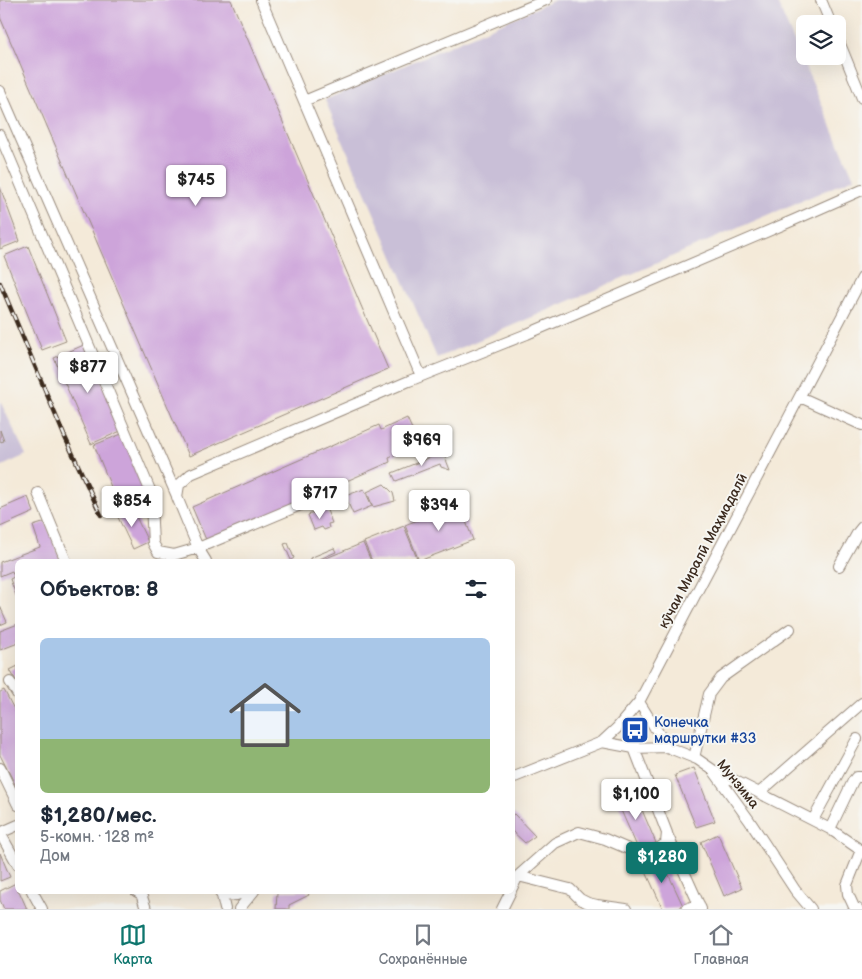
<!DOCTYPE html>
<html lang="ru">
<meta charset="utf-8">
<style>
:root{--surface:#fff;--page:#f2f2f3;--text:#1f2937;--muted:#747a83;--line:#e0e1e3;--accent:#0f766e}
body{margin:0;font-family:"Balsamiq Sans",sans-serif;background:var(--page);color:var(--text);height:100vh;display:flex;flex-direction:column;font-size:19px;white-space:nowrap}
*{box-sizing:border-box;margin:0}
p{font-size:16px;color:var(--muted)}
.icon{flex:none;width:28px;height:28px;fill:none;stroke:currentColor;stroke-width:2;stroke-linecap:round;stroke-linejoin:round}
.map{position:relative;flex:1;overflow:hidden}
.sheet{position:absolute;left:15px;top:559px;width:500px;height:335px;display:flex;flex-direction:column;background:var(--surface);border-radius:8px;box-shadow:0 5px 20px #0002}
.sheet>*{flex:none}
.controls{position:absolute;left:796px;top:15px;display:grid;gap:10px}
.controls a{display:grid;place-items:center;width:50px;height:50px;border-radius:8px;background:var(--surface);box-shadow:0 5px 20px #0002;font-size:25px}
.price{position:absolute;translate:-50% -42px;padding:0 11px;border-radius:5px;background:#fff;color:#222;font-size:16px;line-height:32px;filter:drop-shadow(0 1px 2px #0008)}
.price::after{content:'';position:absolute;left:50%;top:30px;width:15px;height:11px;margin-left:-8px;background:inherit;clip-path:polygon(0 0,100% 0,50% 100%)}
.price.current{background:var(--accent);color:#fff}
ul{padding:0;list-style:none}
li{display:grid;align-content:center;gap:10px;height:265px;padding:0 25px}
li span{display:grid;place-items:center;height:155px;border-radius:8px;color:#555}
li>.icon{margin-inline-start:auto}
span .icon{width:90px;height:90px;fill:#fffc;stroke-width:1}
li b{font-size:21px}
h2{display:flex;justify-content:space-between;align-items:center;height:60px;padding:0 25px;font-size:21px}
.menu{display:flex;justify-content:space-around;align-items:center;height:70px;border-top:1px solid var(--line);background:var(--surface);font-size:14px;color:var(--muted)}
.menu a{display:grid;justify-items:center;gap:2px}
.menu .current{color:var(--accent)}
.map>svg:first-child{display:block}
</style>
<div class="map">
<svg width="862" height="909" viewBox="0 0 862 909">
<rect width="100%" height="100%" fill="#f6f6f2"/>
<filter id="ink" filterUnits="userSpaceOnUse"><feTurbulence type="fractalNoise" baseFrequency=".02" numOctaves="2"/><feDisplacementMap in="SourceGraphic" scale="10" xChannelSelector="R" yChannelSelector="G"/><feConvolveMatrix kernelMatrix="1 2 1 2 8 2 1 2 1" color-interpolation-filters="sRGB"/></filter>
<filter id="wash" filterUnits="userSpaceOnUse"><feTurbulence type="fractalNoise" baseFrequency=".0096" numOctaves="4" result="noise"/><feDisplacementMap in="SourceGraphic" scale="20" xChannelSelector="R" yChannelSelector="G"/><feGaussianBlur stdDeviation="1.12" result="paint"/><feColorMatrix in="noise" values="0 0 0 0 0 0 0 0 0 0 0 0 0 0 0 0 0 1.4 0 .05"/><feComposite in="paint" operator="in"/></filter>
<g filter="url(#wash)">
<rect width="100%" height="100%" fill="#f4ead9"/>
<path fill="#c9bfd7" d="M555 0H776L854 178 437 358 325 100Z
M0 401 26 455 0 467Z"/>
<g id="blocks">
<path fill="#cda4da" d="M0 0H231L388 369 189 456 0 17Z
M0 187 20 241 0 249Z
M28 246 66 341 42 350 4 256Z
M86 344 123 430 91 444 54 358Z
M407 418 419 445 389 458 390 462 207 542 192 507 379 425 381 430Z
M0 430 4 441 0 442Z
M124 433 150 497 120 509 94 445Z
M443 452 450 470 441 467 440 464 396 481 392 473Z
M384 484 393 493 395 501 373 507 367 492Z
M364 489 372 506 353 514 345 496Z
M28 497 34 512 0 527V509Z
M434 502 436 506 420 513 418 510Z
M459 503 473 540 419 561 405 525Z
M131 506 148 542 133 549 116 513Z
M326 508 332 523 328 524 329 528 324 530 322 527 314 530 308 515Z
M46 522 61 561H18L17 598 10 579 14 577 12 571 0 576V562L40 547 33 526Z
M404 526 418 561H372L364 542Z
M288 543 294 558 291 560 284 544Z
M363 543 371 561H319Z
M334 548 336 552 315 561 310 560V558Z
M0 606 7 622 0 625Z
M18 624V643L0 650V631Z
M18 666V684L10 670Z
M4 690 18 717V790L0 755V692Z
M694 768 715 821 696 827 675 775Z
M634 791 656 843 639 851 616 799Z
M514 814 535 836 525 843 512 831V815Z
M718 834 742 888 724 896 701 842Z
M0 853 10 877 0 881Z
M660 856 684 908 663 909 642 863Z
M16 883 18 891H19L27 909H4L0 900V891Z
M281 891H307L309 895 289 905V909H276L277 893Z"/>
</g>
</g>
<g filter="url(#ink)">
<use href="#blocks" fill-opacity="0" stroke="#988a7c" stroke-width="1"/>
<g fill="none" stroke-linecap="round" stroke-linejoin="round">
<defs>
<path id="minor" d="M261 0 421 376
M821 0 831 24
M838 39 862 98
M0 91 177 496
M304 101 546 0
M0 135 150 490 151 503 153 543 158 552 174 555 198 548 329 493
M800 397 862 425
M38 493 66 561
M206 561 198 548 177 497 179 485 191 474 409 381 527 334 794 220 862 190
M839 566 858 532 862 527
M10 682 18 695
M639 702 667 747
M602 742 634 748 667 747 697 759 713 770 749 820 795 890 811 909
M694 758 709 694 721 678 790 629
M0 768 18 805
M716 771 830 829 862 851
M512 778 602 742 617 728 639 702 862 278
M759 793 862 703
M813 820 857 739
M830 829 853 781 856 777H862
M0 833 18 865
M0 833 18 825
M667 834 701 909
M518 876 570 889 580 899 588 903 597 905 626 909
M512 888 518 876 555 843 579 832 605 839 640 854 655 851 666 843 667 833 634 748
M32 891 42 909
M136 891 141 894 146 909
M219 891 222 896 225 909
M222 896 237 895 246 891
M239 909 254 891
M502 909 511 891
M686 909 699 904
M858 909 854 907 848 894 847 885 861 850"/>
</defs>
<use href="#minor" stroke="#988a7c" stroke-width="12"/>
<use href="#minor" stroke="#fff" stroke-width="10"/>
<defs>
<path id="rail" d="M0 283 64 435 101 515"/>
</defs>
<use href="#rail" stroke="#3b2a1e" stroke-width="4.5"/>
<use href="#rail" stroke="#f6f6f2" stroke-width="2.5" stroke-dasharray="8" stroke-linecap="butt"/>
</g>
</g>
<defs>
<symbol id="bus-square" viewBox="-11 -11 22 22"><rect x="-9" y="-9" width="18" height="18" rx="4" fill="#1a4fb4" stroke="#f6f6f2"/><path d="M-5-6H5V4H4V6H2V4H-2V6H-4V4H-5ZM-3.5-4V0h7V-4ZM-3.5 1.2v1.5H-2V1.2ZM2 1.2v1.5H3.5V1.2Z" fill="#fff"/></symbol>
</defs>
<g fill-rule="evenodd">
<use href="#bus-square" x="619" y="714" width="32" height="32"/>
</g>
<g text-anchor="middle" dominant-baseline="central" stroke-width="4" stroke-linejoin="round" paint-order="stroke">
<g font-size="14" fill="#3b2a1e" stroke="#f6f6f2">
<text transform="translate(703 551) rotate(-62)">кӯчаи Миралӣ Маҳмадалӣ</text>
<text transform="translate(738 784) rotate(51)">Мунзима</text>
</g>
<g font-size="14" fill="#164399" stroke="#f6f6f2" text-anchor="start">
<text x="654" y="722">Конечка<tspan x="654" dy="16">маршрутки #33</tspan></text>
</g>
</g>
</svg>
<div class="controls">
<a><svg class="icon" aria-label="layers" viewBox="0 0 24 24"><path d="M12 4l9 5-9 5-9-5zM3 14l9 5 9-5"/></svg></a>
</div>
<b class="price" style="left:196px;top:207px">$745</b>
<b class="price" style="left:88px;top:394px">$877</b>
<b class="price" style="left:422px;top:467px">$969</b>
<b class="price" style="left:320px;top:520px">$717</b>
<b class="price" style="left:132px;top:528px">$854</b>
<b class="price" style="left:439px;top:532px">$394</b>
<b class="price" style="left:636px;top:821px">$1,100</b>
<b class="price current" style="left:662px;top:884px">$1,280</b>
<section class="sheet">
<h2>Объектов: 8<svg class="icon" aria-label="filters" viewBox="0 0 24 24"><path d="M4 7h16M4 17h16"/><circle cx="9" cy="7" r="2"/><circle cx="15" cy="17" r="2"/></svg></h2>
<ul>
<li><span style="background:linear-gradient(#a9c7e8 65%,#8fb573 0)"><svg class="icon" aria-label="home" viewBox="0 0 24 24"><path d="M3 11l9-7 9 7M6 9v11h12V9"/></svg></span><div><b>$1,280/мес.</b><p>5-комн. · 128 m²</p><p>Дом</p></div></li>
</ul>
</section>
</div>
<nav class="menu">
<a class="current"><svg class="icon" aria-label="map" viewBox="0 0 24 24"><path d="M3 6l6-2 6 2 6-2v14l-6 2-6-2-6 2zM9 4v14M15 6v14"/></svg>Карта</a>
<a><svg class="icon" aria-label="saved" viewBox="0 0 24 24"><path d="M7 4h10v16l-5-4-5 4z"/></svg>Сохранённые</a>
<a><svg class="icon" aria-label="home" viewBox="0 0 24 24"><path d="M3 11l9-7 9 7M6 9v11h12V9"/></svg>Главная</a>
</nav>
